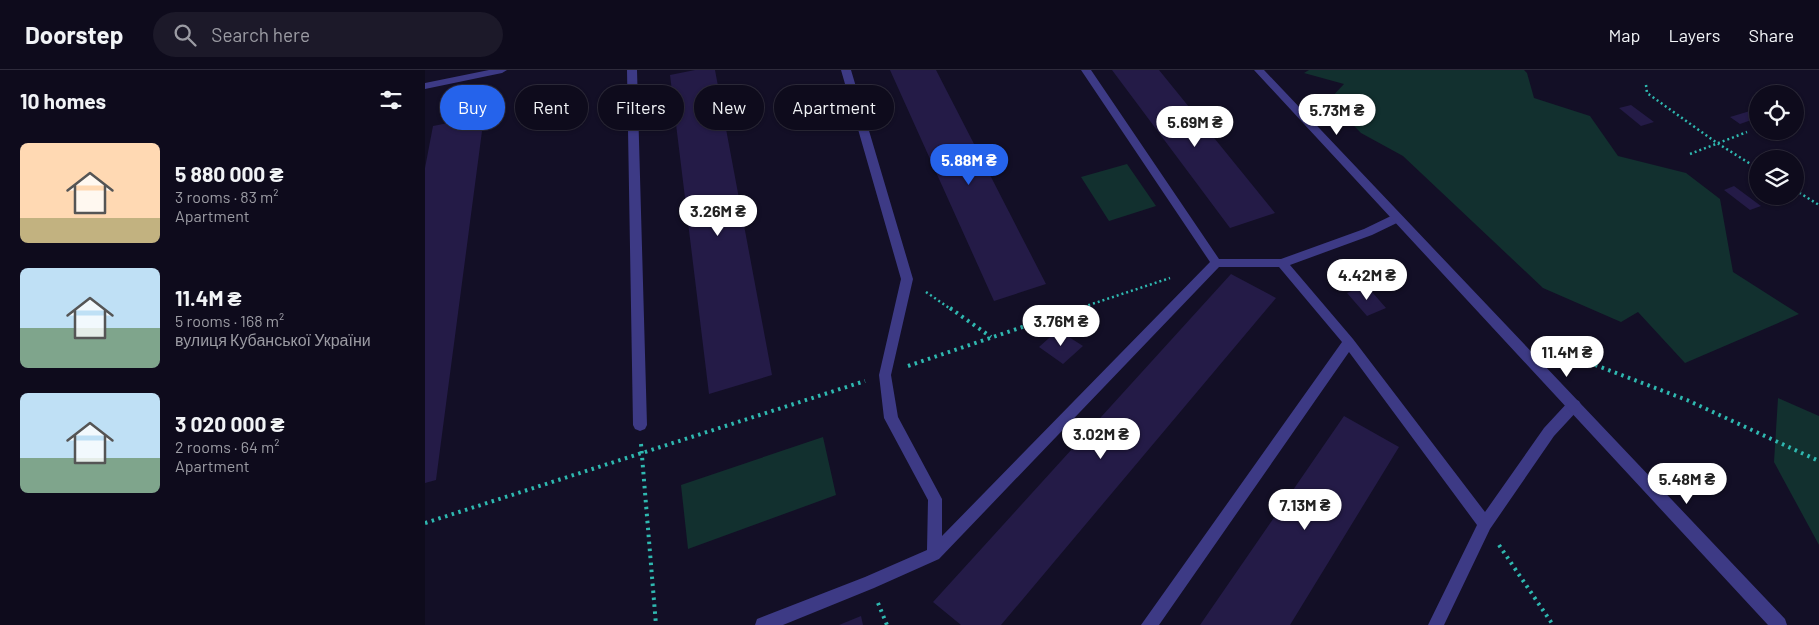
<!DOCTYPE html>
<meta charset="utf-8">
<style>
:root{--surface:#0e0b1c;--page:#1c1929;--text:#f1f3f6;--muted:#9b9ba3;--line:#2e2b3b;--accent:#2563eb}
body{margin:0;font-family:Barlow,sans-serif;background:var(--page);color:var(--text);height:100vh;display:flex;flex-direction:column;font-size:19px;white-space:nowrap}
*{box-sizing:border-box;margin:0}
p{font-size:16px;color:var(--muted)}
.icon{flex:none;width:28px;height:28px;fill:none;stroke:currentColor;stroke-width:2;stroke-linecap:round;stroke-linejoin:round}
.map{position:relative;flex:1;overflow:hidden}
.side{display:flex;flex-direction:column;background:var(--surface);width:425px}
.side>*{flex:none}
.guide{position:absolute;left:15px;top:15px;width:475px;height:45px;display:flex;gap:10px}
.fabs{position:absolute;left:1324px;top:15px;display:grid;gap:10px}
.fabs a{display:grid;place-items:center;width:55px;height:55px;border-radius:50%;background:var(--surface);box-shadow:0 1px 4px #0004,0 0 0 1px var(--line);font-size:25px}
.price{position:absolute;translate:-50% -42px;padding:0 11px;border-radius:18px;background:#fff;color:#222;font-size:16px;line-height:32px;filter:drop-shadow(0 1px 2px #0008)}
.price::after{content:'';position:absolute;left:50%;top:30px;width:15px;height:11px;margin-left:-8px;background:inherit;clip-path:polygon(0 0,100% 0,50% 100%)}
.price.selected{background:var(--accent);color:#fff}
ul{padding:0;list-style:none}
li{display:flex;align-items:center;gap:15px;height:125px;padding:0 20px}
li span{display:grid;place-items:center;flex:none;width:140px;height:100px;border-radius:8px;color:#555}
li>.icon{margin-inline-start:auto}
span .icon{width:60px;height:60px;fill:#fffc;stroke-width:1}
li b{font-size:21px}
h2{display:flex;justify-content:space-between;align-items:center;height:60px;padding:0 20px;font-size:21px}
.chip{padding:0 18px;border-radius:22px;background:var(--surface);box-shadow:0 1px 4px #0004,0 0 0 1px var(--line);font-size:18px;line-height:45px}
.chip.selected{background:var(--accent);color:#fff}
header{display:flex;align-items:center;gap:30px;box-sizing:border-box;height:70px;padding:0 25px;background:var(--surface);border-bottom:1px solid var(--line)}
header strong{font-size:24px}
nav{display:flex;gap:28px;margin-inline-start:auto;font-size:18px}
.search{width:350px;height:45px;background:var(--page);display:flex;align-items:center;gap:12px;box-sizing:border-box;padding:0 18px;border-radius:28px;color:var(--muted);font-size:19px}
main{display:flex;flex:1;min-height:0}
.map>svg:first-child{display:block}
</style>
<header>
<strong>Doorstep</strong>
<div class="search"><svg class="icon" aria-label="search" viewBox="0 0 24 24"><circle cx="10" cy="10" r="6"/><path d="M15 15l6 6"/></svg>Search here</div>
<nav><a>Map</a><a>Layers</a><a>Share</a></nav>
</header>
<main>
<section class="side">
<h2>10 homes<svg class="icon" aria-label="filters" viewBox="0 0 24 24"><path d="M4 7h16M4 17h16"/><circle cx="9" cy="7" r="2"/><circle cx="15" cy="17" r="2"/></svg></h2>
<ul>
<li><span style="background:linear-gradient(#ffd9b3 75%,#c2b280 0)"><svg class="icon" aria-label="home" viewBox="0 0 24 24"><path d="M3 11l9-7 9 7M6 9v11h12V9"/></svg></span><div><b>5 880 000 ₴</b><p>3 rooms · 83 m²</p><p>Apartment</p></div></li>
<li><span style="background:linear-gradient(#bfe0f5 60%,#7fa58c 0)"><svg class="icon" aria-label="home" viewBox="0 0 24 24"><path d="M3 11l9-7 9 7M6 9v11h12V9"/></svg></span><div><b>11.4M ₴</b><p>5 rooms · 168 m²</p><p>вулиця Кубанської України</p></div></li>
<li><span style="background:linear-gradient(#bfe0f5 65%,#7fa58c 0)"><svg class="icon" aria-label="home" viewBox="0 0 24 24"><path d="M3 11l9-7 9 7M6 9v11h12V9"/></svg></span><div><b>3 020 000 ₴</b><p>2 rooms · 64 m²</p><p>Apartment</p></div></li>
</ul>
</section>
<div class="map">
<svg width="1394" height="555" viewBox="0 0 1394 555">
<rect width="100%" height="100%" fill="#130f26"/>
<path fill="#12302f" d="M884 0H1099L1102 3 1109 28 1165 46 1193 86 1261 103 1295 129 1308 202 1374 244 1260 293 1213 242 1196 252 1118 218 978 86 936 63 904 30 919 14 879 3Z
M702 94 731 136 684 151 656 107Z
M1353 328 1394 346V475L1349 392Z
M398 367 411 425 263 479 256 415Z"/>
<path fill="#241b47" d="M270 0H290L347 305 284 324 245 5Z
M465 0H511L621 214 569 231Z
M687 0H734L850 143 805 158Z
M1206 35 1229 52 1216 56 1194 38Z
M1325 41 1332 46V48L1315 54 1305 47Z
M59 46 11 410 0 413V98L8 56Z
M1309 116 1336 136 1325 140 1299 120Z
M806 204 851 228 576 555H536L508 532Z
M941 215 961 238 942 246 922 223Z
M633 260 658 276 638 294 614 277Z
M919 346 974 377 865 555H775Z
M436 546 438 555H414Z"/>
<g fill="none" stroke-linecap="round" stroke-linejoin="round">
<path stroke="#2fb8b0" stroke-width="2.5" stroke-dasharray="2 3" stroke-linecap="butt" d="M1221 15 1222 23 1292 73 1332 98
M1265 84 1322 62
M1370 120 1394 135
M501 222 527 240
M649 240 745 208"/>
<path stroke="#2fb8b0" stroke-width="4" stroke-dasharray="2.5 4.5" stroke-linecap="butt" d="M525 238 566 267
M1157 290 1262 330 1394 391
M483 296 653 238
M216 374 231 555
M0 453 440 311
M1074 475 1128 555
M453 533 462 555"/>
<path fill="#3d3a85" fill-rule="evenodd" d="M202 0H212L222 355 220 359 215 361 210 359 208 355Z
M416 0H426L488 209 466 305 473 347 517 429V466L785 192 656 0H666L794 189H856L939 159 968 145H976L977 148 976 151 947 165 865 195 928 269 1060 442 1119 358 1144 331 1149 329 1154 331 1156 335 1154 339 1129 366 1065 459 1019 555H1003L1052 455 924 282 734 555H716L917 272 854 197H794L514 489 449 518 358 555H330L332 549 440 507 502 480 503 430 459 348 454 305 476 209Z"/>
<path fill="#3d3a85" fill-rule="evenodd" d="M64 0H82L77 3 0 19V13Z
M829 0H839L1360 549 1362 555H1343Z"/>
</g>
</svg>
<div class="fabs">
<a><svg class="icon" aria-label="locate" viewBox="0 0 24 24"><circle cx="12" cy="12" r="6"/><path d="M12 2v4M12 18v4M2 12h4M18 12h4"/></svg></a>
<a><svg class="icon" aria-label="layers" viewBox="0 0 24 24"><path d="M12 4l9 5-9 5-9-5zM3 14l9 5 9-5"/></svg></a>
</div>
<b class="price" style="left:912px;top:66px">5.73M ₴</b>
<b class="price" style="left:770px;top:78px">5.69M ₴</b>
<b class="price selected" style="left:544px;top:116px">5.88M ₴</b>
<b class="price" style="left:293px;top:167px">3.26M ₴</b>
<b class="price" style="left:942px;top:231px">4.42M ₴</b>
<b class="price" style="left:636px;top:277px">3.76M ₴</b>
<b class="price" style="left:1142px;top:308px">11.4M ₴</b>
<b class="price" style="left:676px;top:390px">3.02M ₴</b>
<b class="price" style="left:1262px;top:435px">5.48M ₴</b>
<b class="price" style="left:880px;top:461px">7.13M ₴</b>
<div class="guide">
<a class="chip selected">Buy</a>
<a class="chip">Rent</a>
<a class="chip">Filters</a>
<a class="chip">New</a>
<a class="chip">Apartment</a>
</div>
</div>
</main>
